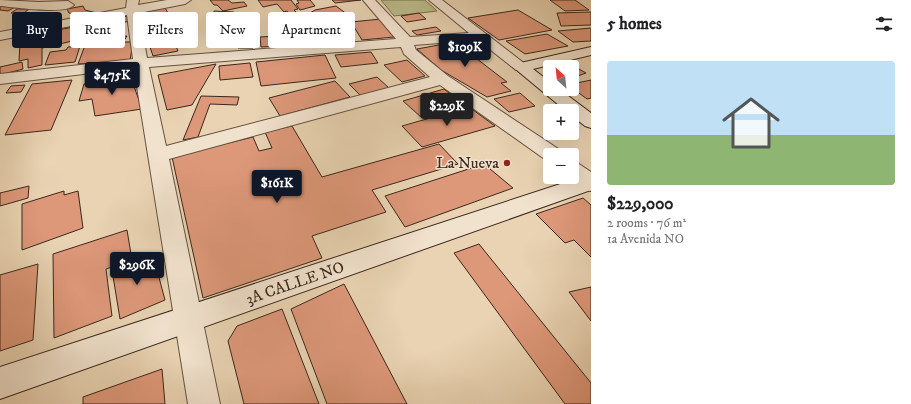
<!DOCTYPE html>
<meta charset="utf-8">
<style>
:root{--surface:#fff;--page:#f2f2f2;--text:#202124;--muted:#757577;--line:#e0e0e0;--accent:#111827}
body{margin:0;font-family:"IM FELL DW Pica",serif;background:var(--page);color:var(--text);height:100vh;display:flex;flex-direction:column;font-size:15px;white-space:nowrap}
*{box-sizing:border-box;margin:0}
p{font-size:13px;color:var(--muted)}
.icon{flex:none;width:22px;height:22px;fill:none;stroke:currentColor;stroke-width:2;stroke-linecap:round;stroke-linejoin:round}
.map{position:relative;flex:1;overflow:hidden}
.side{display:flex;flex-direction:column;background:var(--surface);width:320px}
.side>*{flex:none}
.hud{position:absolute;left:12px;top:12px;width:380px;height:36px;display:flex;gap:8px}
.needle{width:26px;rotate:333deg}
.tools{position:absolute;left:543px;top:60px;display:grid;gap:8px}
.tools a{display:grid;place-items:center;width:36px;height:36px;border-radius:4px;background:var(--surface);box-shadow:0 4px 16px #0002;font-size:20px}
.price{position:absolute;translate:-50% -34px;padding:0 9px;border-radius:4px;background:var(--accent);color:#fff;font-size:13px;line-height:26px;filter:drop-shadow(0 1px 2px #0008)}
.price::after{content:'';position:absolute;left:50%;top:24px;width:12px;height:9px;margin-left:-6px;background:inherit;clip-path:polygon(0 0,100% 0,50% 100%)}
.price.active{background:#222;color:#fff}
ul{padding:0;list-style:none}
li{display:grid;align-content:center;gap:8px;height:212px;padding:0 16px}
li+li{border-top:1px solid var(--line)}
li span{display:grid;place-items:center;height:124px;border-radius:4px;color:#555}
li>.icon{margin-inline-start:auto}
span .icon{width:72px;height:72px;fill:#fffc;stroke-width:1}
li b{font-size:17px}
h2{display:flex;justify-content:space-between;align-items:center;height:48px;padding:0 16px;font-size:17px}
.chip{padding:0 14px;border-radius:4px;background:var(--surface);box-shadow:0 4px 16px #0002;font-size:14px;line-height:36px}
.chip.active{background:var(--accent);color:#fff}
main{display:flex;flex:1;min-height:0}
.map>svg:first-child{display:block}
</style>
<main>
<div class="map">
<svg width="591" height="404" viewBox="0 0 591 404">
<rect width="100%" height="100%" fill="#e9d3b2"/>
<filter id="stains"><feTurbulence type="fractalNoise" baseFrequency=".005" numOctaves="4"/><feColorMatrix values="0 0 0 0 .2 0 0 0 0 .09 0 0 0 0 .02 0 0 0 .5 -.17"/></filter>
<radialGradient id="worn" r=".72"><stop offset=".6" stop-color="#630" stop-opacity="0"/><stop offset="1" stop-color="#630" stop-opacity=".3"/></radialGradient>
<path fill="#bbbb89" stroke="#7b7154" d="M381 0H425L437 11 394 16Z"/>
<path fill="#dd9879" stroke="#3b271e" d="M210 0H228L232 3 244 2 247 6 223 11 217 5H214Z
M258 0H291L298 9 294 10 297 13 289 14 287 11 284 12 277 4 263 7Z
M297 0H310L315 6 300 10 296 4 299 3Z
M332 0H361L335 3Z
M550 0H575L589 10 565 11Z
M0 5 15 7 8 11 0 10Z
M83 6 85 10 97 13 80 16 69 13 67 9Z
M164 6 168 13 151 16 157 28 145 30 136 11Z
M336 6 355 20 338 24 333 20 319 21 310 13 315 10Z
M17 9H29L24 13H11Z
M518 10 552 30 499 40 468 18Z
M214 11 234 12 237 15 231 17 229 22H214Z
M591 12V25L561 26 557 13Z
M419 13 426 19 407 22 401 16Z
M56 14 58 21 34 25V18Z
M128 16 130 21 105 26 104 20Z
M313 18 316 22 307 23 309 27 297 29 293 26 300 24 295 21Z
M381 19 394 37 362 40 351 22Z
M97 24 99 35 85 38 83 27Z
M79 26 81 39 42 48V65L28 68V59L19 61 20 42 36 39V34Z
M226 26H247L246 35H224Z
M436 27 441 31 417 35 412 31Z
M591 28V41L573 42 558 31Z
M312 29 317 42 287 44 283 31Z
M163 31V37L146 39V33Z
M547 34 568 46 525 54 506 41Z
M127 36 123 42H133L130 61 78 64 87 40Z
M277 36 279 46 261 47 260 37Z
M172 37 178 51 153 56 148 41Z
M252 37 253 48H238L239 38Z
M455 42 507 82 501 83 511 91 487 97 441 70 417 49Z
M80 46 75 62 45 65 50 52 66 50 68 47Z
M371 52 378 63 341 67 335 55Z
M325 55 336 78 261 86 256 62Z
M407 60 425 76 402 82 384 65Z
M22 62 23 69 0 75V67Z
M250 63 253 77 220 80 219 66Z
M568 63 586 73 572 78V67H557Z
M216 64 192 105 167 110 158 75Z
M130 75 142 109 95 116 92 99 79 101 84 84Z
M377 77 389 88 361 96 349 84Z
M72 80 51 130 5 135 32 84Z
M591 80V98L587 99 572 88V84Z
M335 81 350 97 280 116 269 98Z
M25 85 21 92 6 93 11 86Z
M444 89 463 104 421 117 403 101Z
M520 93 535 106 509 112 494 99Z
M201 96 239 97 237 105 210 104 198 137 183 140Z
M469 107 495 126 422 147 402 126Z
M292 126 322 177 439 144 458 164 372 190 386 212 312 236 322 258 203 298 172 157 253 137 259 151 272 148 265 132Z
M484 164 513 188 405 227 385 196Z
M29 186 28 198 0 206V193Z
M64 191V195L78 191 83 228 22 250V204Z
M583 198 591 205V257L574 240 565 243 536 214Z
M127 230 132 260 106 269 112 316 54 338 53 254Z
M479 244 591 383V404H565L454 253Z
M153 255 165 300 120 319 112 270Z
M38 264 33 340 0 351V275Z
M344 284 407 404H327L291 309Z
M591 287V321L569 292Z
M282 309 319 404H244L228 341 237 326Z
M162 369 165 404H83V397Z"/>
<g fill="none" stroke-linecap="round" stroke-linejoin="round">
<defs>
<path id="minor" d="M0 0 39 2 68 1 74 5C67 15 13 7 0 6Z
M127 0H139L138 5 167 0H191L185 4 139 13 147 58 396 39 363 0H375L410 37 469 33 429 0H442L529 67 526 70H516L478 40 414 45 416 50 448 76 560 150 563 155H550V161L546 160 440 85 169 159 220 404H188L134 68 0 84V74L133 59 127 15 0 40V32L126 8ZM401 47 404 54 430 77 166 146 149 67Z
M572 162 579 164 591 172V191L584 189 569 177H572Z"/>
<path id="secondary" d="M591 47V55L533 69 550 82V89H559L591 113V128L585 126 572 116V111H566L513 67 516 64Z
M591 174V190L0 399V367Z"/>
</defs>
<use href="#minor" stroke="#665243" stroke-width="2"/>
<use href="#secondary" stroke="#3b271e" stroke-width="2"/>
<use href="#minor" fill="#f1e2cd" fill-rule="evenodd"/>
<use href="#secondary" fill="#f1e2cd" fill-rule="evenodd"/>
</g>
<circle fill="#8f2418" stroke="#f1e2cd" stroke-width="1.5" cx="507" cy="163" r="4"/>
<g text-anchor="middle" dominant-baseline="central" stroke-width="3" stroke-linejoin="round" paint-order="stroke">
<g font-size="16" fill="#3b271e" stroke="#f1e2cd" text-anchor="end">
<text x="499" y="163">La Nueva</text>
</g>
<g font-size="16" fill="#3b271e" stroke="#f1e2cd">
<text transform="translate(295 283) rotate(-19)">3A CALLE NO</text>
</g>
</g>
<rect width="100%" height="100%" filter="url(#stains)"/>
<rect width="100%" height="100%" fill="url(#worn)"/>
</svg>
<div class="tools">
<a><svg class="needle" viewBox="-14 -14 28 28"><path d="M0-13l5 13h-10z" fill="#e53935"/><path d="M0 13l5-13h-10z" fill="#757577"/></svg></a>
<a>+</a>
<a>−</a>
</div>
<b class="price" style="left:465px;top:68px">$109K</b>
<b class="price" style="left:112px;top:96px">$475K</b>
<b class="price active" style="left:447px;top:127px">$229K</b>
<b class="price" style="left:277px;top:204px">$161K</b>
<b class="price" style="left:137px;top:286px">$296K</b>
<div class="hud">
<a class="chip active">Buy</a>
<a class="chip">Rent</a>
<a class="chip">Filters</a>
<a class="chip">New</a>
<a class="chip">Apartment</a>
</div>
</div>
<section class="side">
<h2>5 homes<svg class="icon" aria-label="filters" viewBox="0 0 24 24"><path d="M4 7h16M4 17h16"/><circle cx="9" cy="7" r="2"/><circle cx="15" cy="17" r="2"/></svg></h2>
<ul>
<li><span style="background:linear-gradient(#bfe0f5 60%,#8fb573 0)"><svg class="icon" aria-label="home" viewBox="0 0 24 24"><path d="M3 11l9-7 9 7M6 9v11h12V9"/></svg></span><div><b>$229,000</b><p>2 rooms · 76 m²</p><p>1a Avenida NO</p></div></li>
</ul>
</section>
</main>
